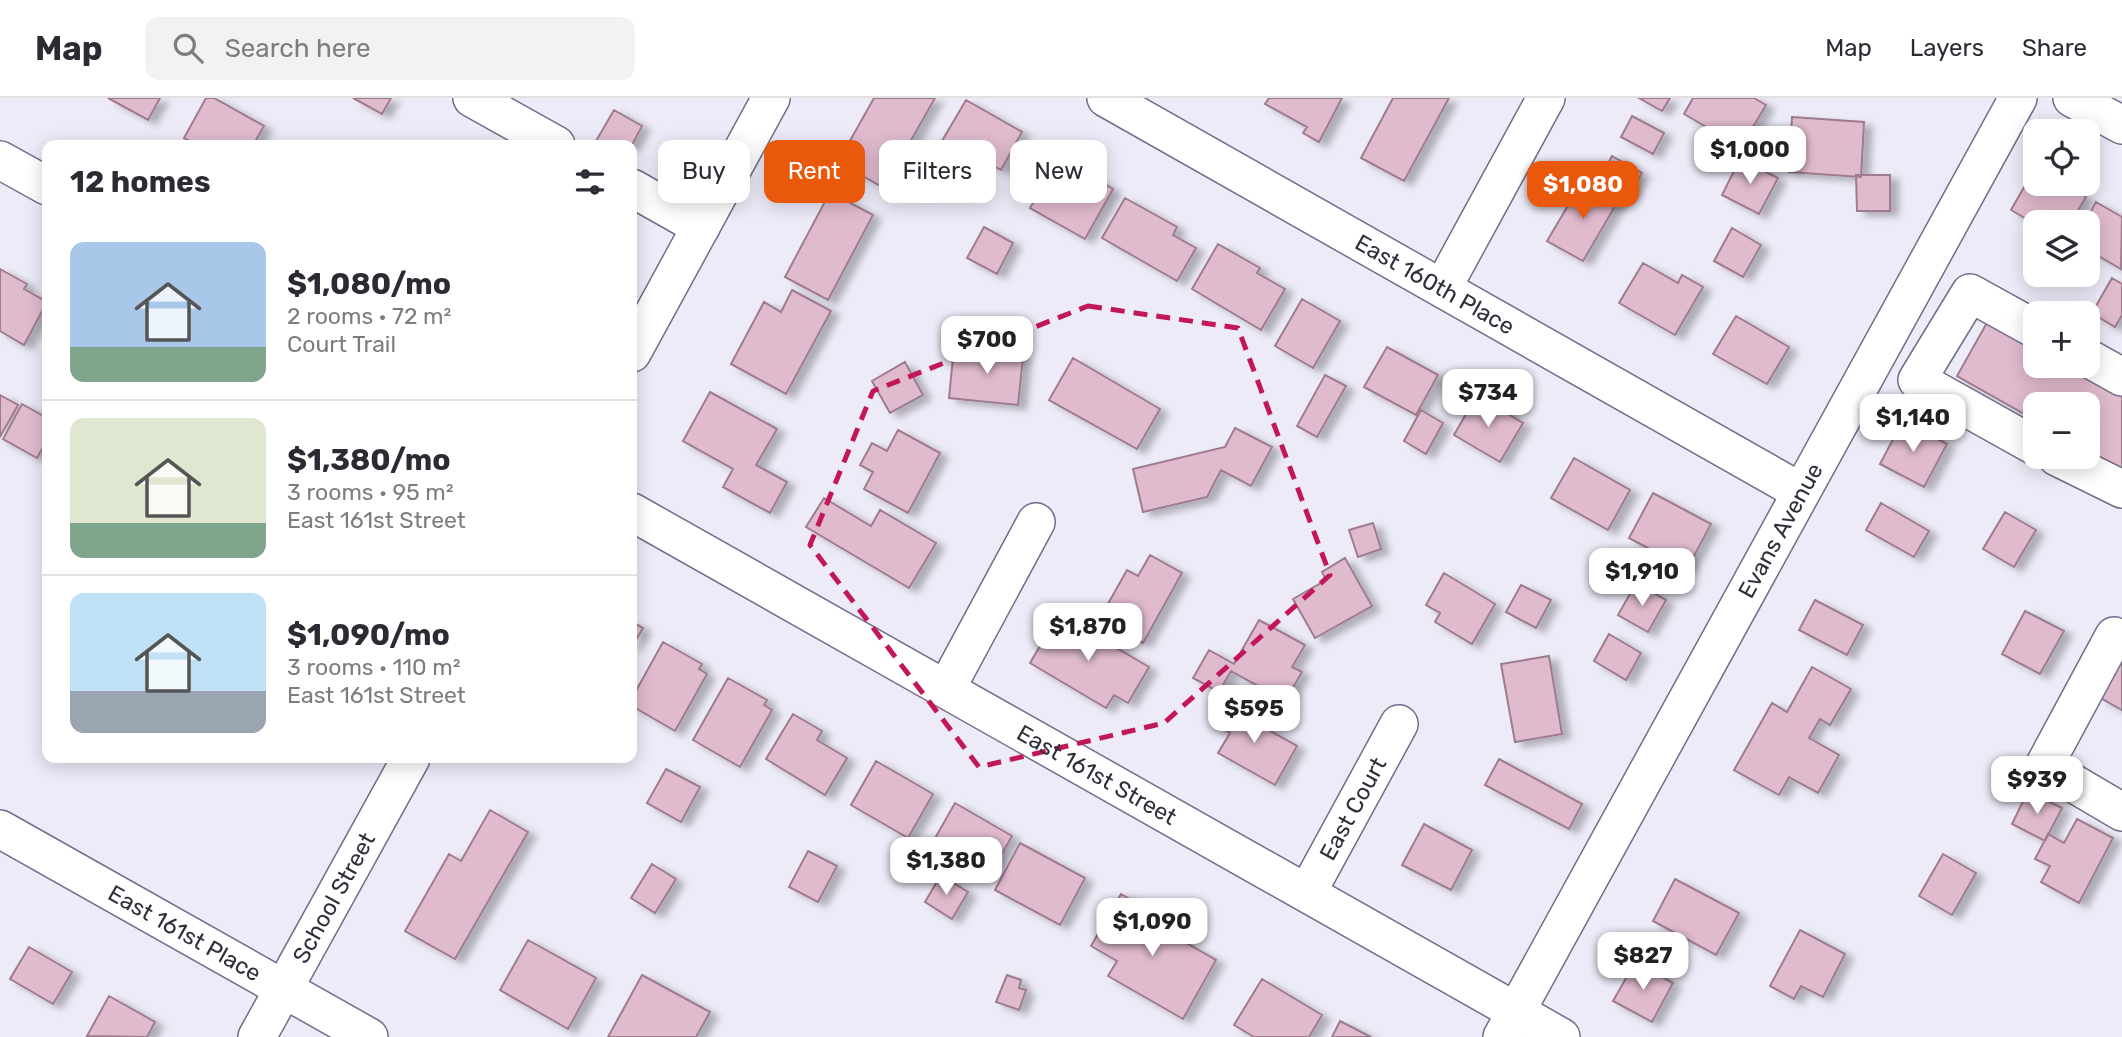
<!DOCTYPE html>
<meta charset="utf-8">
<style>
:root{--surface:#fff;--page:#f2f2f3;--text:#2b2b33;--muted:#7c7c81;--line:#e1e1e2;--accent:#ea580c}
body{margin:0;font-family:Rubik,sans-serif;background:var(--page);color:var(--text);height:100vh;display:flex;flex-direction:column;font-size:26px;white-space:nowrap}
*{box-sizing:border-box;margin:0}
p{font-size:23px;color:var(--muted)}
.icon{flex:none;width:38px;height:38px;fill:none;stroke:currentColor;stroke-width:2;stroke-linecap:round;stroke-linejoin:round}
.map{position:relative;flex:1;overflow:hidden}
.details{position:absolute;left:42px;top:42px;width:595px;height:623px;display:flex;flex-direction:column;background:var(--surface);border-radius:14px;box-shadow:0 4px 18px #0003}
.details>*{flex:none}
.banner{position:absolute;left:658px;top:42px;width:665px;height:63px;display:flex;gap:14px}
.controls{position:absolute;left:2023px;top:21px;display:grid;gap:14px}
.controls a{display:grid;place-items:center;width:77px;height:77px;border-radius:14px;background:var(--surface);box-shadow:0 4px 18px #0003;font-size:35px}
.price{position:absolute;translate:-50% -60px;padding:0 16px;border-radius:14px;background:#fff;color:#222;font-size:23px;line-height:46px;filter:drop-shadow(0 2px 4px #0008)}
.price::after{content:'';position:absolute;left:50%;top:42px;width:21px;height:16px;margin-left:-10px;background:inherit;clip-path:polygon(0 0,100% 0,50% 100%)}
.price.active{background:var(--accent);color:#fff}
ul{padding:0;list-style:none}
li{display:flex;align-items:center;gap:21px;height:175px;padding:0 28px}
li+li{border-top:2px solid var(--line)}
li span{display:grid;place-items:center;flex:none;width:196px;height:140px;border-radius:14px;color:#555}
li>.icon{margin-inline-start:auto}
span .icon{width:84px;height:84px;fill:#fffc;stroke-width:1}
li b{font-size:30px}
h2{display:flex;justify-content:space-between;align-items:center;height:84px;padding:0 28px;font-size:30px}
.chip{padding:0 24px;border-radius:14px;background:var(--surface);box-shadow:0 4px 18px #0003;font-size:24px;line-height:63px}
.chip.active{background:var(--accent);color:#fff}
header{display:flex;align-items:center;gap:42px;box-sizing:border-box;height:98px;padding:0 35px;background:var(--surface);border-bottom:2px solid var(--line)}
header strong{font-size:33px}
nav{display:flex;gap:38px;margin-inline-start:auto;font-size:24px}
.search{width:490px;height:63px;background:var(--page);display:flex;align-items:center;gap:18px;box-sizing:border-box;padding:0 24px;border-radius:14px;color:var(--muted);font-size:26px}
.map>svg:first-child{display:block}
</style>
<header>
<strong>Map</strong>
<div class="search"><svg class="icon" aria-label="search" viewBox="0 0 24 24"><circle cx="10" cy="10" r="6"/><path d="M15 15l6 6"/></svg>Search here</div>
<nav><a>Map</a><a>Layers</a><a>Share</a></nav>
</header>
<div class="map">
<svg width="2122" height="939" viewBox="0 0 2122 939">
<defs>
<filter id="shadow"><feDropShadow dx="8" dy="4.5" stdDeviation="3.5" flood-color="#0004"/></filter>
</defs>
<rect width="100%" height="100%" fill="#eeebf9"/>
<path fill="#e0bbce" stroke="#9e7c8e" stroke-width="2" filter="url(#shadow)" d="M108 0H160L148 22Z
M206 0H214L264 28 253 47H197L184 40Z
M353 0H391L382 16Z
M874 0H935L884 90 838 64Z
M1269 0H1342L1319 44 1303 35 1307 29 1265 6Z
M1393 0H1449L1404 83 1361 60Z
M1639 0H1670L1662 13Z
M1693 0H1754L1766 7 1741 49 1684 16Z
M966 2 1022 34 1001 72 967 53 963 62 939 48Z
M614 12 642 28 632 47H604L596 43Z
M1632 18 1664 35 1653 56 1621 39Z
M1792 19 1864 24 1861 79 1789 74Z
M920 51 940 62 921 94 902 83Z
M1612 58 1642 75 1630 96 1601 79Z
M1740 61 1778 80 1759 116 1722 97Z
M1054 68 1085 85 1090 77 1113 91 1085 141 1030 110Z
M2035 70V86H2063L2086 99 2071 124 2035 126 2011 112Z
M1856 77H1890V113H1857Z
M1583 82 1618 103 1583 163 1547 143Z
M830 94 873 117 828 202 785 179Z
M1125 100 1177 129 1173 137 1196 150 1177 183 1102 140Z
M2096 104 2122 119 2121 171 2088 152V124H2085Z
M984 129 1013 145 997 176 967 160Z
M1732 130 1761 147 1743 179 1714 163Z
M1218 146 1260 170 1257 175 1285 191 1261 232 1192 191Z
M1643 165 1678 185 1682 177 1703 189 1675 237 1619 205Z
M0 171 27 186 24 191 47 204 24 247 0 233Z
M2112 180 2122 186V217L2115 229 2092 215Z
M792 192 831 213 786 296 731 266 764 204 781 214Z
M1302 201 1340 223 1313 270 1275 248Z
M1736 218 1789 249 1767 286 1713 256Z
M1989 221 2035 247V268H2071L2122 296V372L2088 352V306H2035V322L1957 278Z
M979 243 1001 245 1000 257 1023 259 1018 307 949 300 953 259 977 261Z
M1387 249 1438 277 1416 317 1364 289Z
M1073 260 1160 311 1137 351 1049 302Z
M905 264 923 297 890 315 872 283Z
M1325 277 1346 288 1317 339 1297 328Z
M710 294 777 331 756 367 787 384 770 415 723 389 733 371 683 343Z
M0 297 18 307 0 339Z
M1477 297 1523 325 1500 364 1454 337Z
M22 306 47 320V342L37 360 3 341Z
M1421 312 1443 325 1426 356 1404 343Z
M1903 322 1947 346 1924 389 1880 366Z
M1235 330 1272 349 1251 388 1221 372 1207 399 1143 414 1133 371 1225 349Z
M898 332 940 355 908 415 864 391 873 374 860 367 872 345 887 353Z
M1574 360 1630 392 1608 432 1551 400Z
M1653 395 1711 426 1687 471 1629 440Z
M824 400 871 428 880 412 936 445 909 490 806 429Z
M1881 405 1929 433 1914 459 1866 432Z
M2005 414 2036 432 2014 469 1983 451Z
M1373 425 1381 451 1358 459 1349 432Z
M1150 457 1182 475 1143 545 1100 520 1127 472 1138 478Z
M1345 460 1372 508 1315 540 1293 501 1326 482 1322 474Z
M1444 475 1495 506 1472 546 1435 524 1440 515 1426 507Z
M1636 485 1666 502 1648 534 1618 517Z
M1521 487 1551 502 1536 530 1506 514Z
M1815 502 1863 527 1847 557 1799 532Z
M2025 513 2064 533 2040 576 2002 556Z
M1059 516 1149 569 1128 605 1114 597 1106 610 1030 565Z
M1259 522 1305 547 1292 569 1302 574 1285 603 1231 573 1219 594 1193 580 1209 552 1234 566Z
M632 524 643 530 632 549Z
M1609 536 1641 555 1626 582 1594 563Z
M663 544 702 566 699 571 707 576 675 633 632 608V600Z
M1549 558 1562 636 1515 644 1501 566Z
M2119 564 2122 565V612L2099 599Z
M1812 569 1851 591 1830 627 1820 621 1809 640 1839 657 1818 695 1789 679 1779 697 1734 672 1772 605 1787 614Z
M728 580 767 602 764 607 772 612 740 669 693 642Z
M1223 606 1297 648 1275 687 1218 655 1230 635 1212 625Z
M793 616 822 633 817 642 847 660 825 697 766 661Z
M1499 661 1582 706 1569 731 1485 687Z
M876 663 933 696 908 740 851 707Z
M666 671 700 689 681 724 647 705Z
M2028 693 2062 710 2045 743 2012 726Z
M955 705 1012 738 990 777 954 757 948 768 926 756Z
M490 712 528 734 455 861 405 833 449 756 461 763Z
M2077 721 2113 740 2079 805 2041 784 2050 768 2035 761 2048 736 2064 745Z
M1424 726 1472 752 1451 792 1402 767Z
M1020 745 1085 780 1060 827 995 792Z
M808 753 837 768 818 804 789 789Z
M1943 756 1976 775 1952 817 1919 798Z
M652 766 676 781 655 815 631 800Z
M941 777 968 794 952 821 925 804Z
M1675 781 1739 815 1716 857 1653 823Z
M1121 796 1160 818 1155 827 1216 862 1183 921 1108 878 1117 863 1091 848Z
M1800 832 1845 856 1823 899 1801 888 1794 901 1770 888Z
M528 842 596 880 568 931 500 892Z
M29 849 72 874 53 906 10 881Z
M1635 864 1673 885 1652 924 1613 903Z
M642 877 710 914 696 939H608Z
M1007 877 1021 882 1019 890 1026 892 1019 912 996 904Z
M1262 881 1322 917 1309 939H1254L1234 927Z
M109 898 155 924 147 939 87 938Z
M1340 923 1371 939H1332Z"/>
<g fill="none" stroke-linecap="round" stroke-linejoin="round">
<defs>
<g id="minor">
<path d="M472 0 556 47"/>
<path id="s1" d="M1106 0 1801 394"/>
<path d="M2072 0 2122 27"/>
<path d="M0 62 47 88"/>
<path d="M632 90 701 129"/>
<path d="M1443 189 1546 0"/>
<path d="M2035 231 1970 195 1917 282 2035 348"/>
<path d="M632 255 771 0"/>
<path d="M2088 260 2122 279"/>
<path d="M2057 359 2122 391"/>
<path id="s2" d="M632 414 1561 939"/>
<path d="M2122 543 2114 538 2044 668 2122 714"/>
<path d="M946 591 1036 424"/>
<path id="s3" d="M0 731 369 939"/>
<path id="s4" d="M1307 795 1399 626"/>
<path id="s5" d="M257 939 411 660"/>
<path id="s6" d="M1502 939 2018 0"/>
</g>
</defs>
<use href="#minor" stroke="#726c8b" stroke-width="40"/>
<use href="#minor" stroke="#fff" stroke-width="37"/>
</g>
<path fill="none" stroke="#c2185b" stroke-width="5" stroke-dasharray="14 9" stroke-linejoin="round" d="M1088 208 1238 230 1330 477 1164 625 979 669 810 447 873 293Z"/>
<g text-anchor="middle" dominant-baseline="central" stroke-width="7" stroke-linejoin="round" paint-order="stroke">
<g font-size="23" fill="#302e3b" stroke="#fff">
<text stroke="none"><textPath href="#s1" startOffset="378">East 160th Place</textPath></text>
<text stroke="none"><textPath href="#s6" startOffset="578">Evans Avenue</textPath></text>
<text stroke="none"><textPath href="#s2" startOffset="534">East 161st Street</textPath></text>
<text stroke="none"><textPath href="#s4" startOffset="96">East Court</textPath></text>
<text stroke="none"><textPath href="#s5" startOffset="159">School Street</textPath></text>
<text stroke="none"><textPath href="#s3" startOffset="212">East 161st Place</textPath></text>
</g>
</g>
</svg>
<div class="controls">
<a><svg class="icon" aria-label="locate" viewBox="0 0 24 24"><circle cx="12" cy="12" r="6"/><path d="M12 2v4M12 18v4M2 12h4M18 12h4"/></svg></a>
<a><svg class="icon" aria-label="layers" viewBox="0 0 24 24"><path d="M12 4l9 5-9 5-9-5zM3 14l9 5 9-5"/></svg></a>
<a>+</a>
<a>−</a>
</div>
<b class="price" style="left:1750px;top:88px">$1,000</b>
<b class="price active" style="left:1583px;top:123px">$1,080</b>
<b class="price" style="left:987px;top:278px">$700</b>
<b class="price" style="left:1488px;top:331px">$734</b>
<b class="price" style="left:1913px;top:356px">$1,140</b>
<b class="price" style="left:1642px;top:510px">$1,910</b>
<b class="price" style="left:1088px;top:565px">$1,870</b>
<b class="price" style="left:1254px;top:647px">$595</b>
<b class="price" style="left:2037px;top:718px">$939</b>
<b class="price" style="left:946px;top:799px">$1,380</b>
<b class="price" style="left:1152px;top:860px">$1,090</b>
<b class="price" style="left:1643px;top:894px">$827</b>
<div class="banner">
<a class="chip">Buy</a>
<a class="chip active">Rent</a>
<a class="chip">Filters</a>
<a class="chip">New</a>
</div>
<section class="details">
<h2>12 homes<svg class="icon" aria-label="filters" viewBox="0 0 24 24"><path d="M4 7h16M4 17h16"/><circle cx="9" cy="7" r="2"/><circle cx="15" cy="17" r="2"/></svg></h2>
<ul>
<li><span style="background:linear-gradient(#a9c7e8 75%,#7fa58c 0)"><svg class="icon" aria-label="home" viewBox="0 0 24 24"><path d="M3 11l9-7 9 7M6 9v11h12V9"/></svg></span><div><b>$1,080/mo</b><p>2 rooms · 72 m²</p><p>Court Trail</p></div></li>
<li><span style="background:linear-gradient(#dfe7d0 75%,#7fa58c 0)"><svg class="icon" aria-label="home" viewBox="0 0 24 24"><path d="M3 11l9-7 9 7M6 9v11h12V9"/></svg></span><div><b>$1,380/mo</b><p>3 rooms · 95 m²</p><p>East 161st Street</p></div></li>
<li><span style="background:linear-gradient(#bfe0f5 70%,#9aa5b1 0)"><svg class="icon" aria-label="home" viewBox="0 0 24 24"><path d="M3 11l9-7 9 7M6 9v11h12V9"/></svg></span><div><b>$1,090/mo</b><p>3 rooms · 110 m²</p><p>East 161st Street</p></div></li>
</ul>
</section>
</div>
